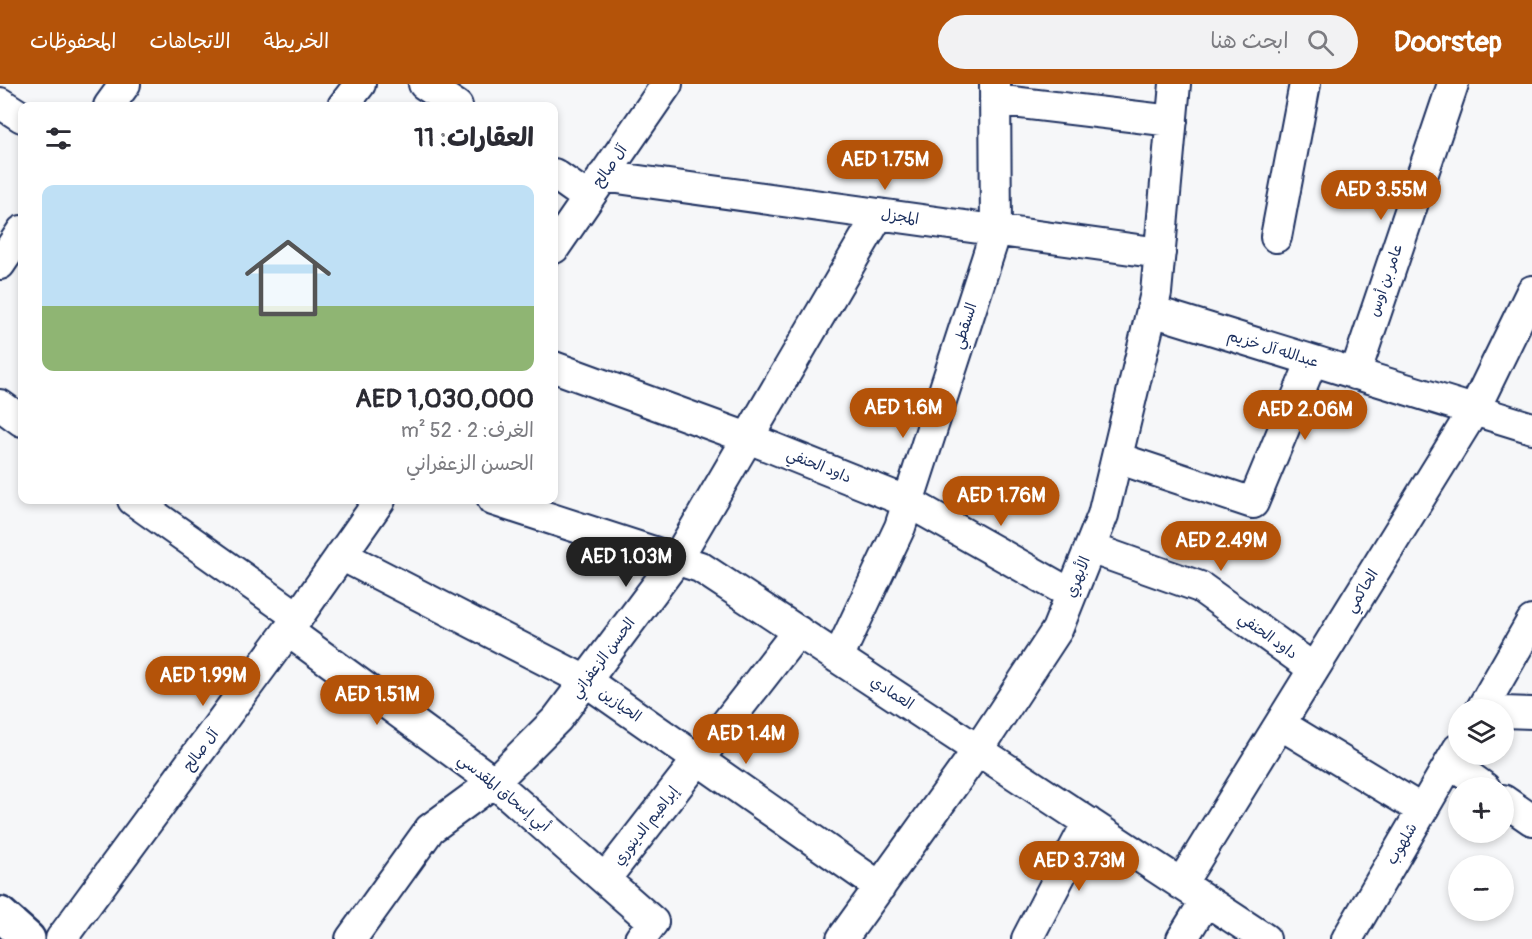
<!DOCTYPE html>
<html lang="ar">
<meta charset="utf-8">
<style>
:root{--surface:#fff;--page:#f2f2f3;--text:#2b2b33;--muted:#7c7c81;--line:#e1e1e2;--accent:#b45309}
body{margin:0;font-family:Pangolin,"Playpen Sans Arabic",sans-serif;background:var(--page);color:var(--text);direction:rtl;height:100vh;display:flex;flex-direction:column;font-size:22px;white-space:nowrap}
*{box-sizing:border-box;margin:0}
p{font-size:20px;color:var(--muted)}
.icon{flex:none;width:33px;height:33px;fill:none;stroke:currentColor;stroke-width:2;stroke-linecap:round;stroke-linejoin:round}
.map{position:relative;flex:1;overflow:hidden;direction:ltr}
.side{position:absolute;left:18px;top:18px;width:540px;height:402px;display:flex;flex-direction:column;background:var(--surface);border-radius:12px;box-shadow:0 3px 9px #0003;direction:rtl}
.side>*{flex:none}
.controls{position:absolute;left:1448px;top:615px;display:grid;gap:12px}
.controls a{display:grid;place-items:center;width:66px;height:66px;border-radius:50%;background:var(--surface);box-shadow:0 3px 9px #0003;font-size:30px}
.price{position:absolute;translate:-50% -51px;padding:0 14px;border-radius:21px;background:var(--accent);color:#fff;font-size:20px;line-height:39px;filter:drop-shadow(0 2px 3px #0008)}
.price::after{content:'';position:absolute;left:50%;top:36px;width:18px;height:14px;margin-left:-9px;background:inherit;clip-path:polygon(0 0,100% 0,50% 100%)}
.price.current{background:#222;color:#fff}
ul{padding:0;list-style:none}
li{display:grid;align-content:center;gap:12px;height:318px;padding:0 24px}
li+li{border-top:2px solid var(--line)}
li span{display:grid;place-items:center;height:186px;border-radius:12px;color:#555}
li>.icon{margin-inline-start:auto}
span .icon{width:108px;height:108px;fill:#fffc;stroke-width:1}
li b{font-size:26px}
h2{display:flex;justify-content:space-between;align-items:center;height:72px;padding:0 24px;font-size:26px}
header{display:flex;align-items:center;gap:36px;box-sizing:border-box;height:84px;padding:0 30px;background:var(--accent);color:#fff}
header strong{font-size:28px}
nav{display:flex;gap:33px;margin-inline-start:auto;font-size:21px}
.search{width:420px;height:54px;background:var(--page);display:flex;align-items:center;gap:15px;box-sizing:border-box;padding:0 21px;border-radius:33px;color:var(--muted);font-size:22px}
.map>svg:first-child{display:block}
</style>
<header>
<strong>Doorstep</strong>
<div class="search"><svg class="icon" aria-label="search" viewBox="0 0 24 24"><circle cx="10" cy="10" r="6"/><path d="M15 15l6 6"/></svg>ابحث هنا</div>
<nav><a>الخريطة</a><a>الاتجاهات</a><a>المحفوظات</a></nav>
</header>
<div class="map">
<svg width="1532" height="855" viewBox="0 0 1532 855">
<rect width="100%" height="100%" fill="#f6f7f9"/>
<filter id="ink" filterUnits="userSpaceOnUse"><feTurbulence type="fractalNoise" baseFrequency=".0167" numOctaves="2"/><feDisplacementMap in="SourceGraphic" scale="12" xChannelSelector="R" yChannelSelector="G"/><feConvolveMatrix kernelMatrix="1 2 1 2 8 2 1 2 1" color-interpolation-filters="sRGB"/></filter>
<g filter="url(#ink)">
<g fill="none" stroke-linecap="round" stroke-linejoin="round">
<defs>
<path id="street" d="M424 0 457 22
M995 16 1172 37
M0 19 22 33
M109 22 125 0
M343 22 360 0
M554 90 588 114
M603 92 1160 169
M1276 153 1305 0
M554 164 667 0
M0 180 22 147
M1152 227 1532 344
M554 283 748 354 908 418 1071 510
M1355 290 1453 0
M0 321 22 337
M1117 374 1253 419 1312 277
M133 416 298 533
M493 416 700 483 1265 855
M1090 464 1200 503 1314 585
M341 471 586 597 880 803
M288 547 494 698 653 838 640 855
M838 574 900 443 996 147 995 0
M1481 626 1532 537
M1503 628 1532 629
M1280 640 1422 726
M1450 679 1485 704
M1503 716 1532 736
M605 795 798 547
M1181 800 1474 326 1532 207
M61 855 288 547 380 416
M351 855 430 745 494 698 557 635 677 475 879 130
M842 855 978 666 1057 546 1103 431 1156 209 1175 0
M1027 855 1088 738
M1182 855 1206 816
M1347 855 1458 665"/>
<path id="secondary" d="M0 830 28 855"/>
</defs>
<use href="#street" stroke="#1b2f5e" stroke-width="34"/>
<use href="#secondary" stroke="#1b2f5e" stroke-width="38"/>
<use href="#street" stroke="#fff" stroke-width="30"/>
<use href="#secondary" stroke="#fff" stroke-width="33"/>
</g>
</g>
<g text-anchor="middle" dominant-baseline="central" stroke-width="4.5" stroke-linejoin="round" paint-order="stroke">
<g font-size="15" fill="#1b2f5e" stroke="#fff">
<text transform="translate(610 82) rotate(-55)">آل صالح</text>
<text transform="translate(900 133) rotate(8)">المجزل</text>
<text transform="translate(1386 196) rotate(-71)">عامر بن أوس</text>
<text transform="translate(965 242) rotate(-72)">السقطي</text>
<text transform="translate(1273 265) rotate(17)">عبدالله آل خزيم</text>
<text transform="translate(819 382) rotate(22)">داود الحنفي</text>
<text transform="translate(1078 493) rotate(-68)">الأبهري</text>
<text transform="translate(1362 507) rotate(-58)">الحاكمي</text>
<text transform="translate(1268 552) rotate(36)">داود الحنفي</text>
<text transform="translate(603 574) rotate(-53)">الحسن الزعفراني</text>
<text transform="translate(892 609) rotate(33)">العمادي</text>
<text transform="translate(620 621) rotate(35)">الحيازين</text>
<text transform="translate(201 666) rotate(-53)">آل صالح</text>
<text transform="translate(504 709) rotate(39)">أبي إسحاق المقدسي</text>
<text transform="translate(646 742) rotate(-52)">إبراهيم الدينوري</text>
<text transform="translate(1402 760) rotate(-60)">شلهوب</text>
</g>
</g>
</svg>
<div class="controls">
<a><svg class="icon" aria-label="layers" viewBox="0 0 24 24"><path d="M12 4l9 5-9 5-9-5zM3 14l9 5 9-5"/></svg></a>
<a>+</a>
<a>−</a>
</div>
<b class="price" style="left:885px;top:107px">AED 1.75M</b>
<b class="price" style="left:1381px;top:137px">AED 3.55M</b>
<b class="price" style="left:903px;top:355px">AED 1.6M</b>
<b class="price" style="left:1305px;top:357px">AED 2.06M</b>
<b class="price" style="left:1001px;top:443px">AED 1.76M</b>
<b class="price" style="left:1221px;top:488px">AED 2.49M</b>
<b class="price current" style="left:626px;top:504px">AED 1.03M</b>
<b class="price" style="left:203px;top:623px">AED 1.99M</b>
<b class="price" style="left:377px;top:642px">AED 1.51M</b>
<b class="price" style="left:746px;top:681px">AED 1.4M</b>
<b class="price" style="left:1079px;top:808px">AED 3.73M</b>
<section class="side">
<h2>العقارات: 11<svg class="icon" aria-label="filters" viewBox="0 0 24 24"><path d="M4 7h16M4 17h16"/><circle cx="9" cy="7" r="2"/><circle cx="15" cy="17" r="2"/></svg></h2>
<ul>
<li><span style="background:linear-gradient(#bfe0f5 65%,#8fb573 0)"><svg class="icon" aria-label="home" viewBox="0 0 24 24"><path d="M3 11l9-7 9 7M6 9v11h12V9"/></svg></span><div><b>AED 1,030,000</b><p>الغرف: 2 · 52 m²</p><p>الحسن الزعفراني</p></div></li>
</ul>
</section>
</div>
